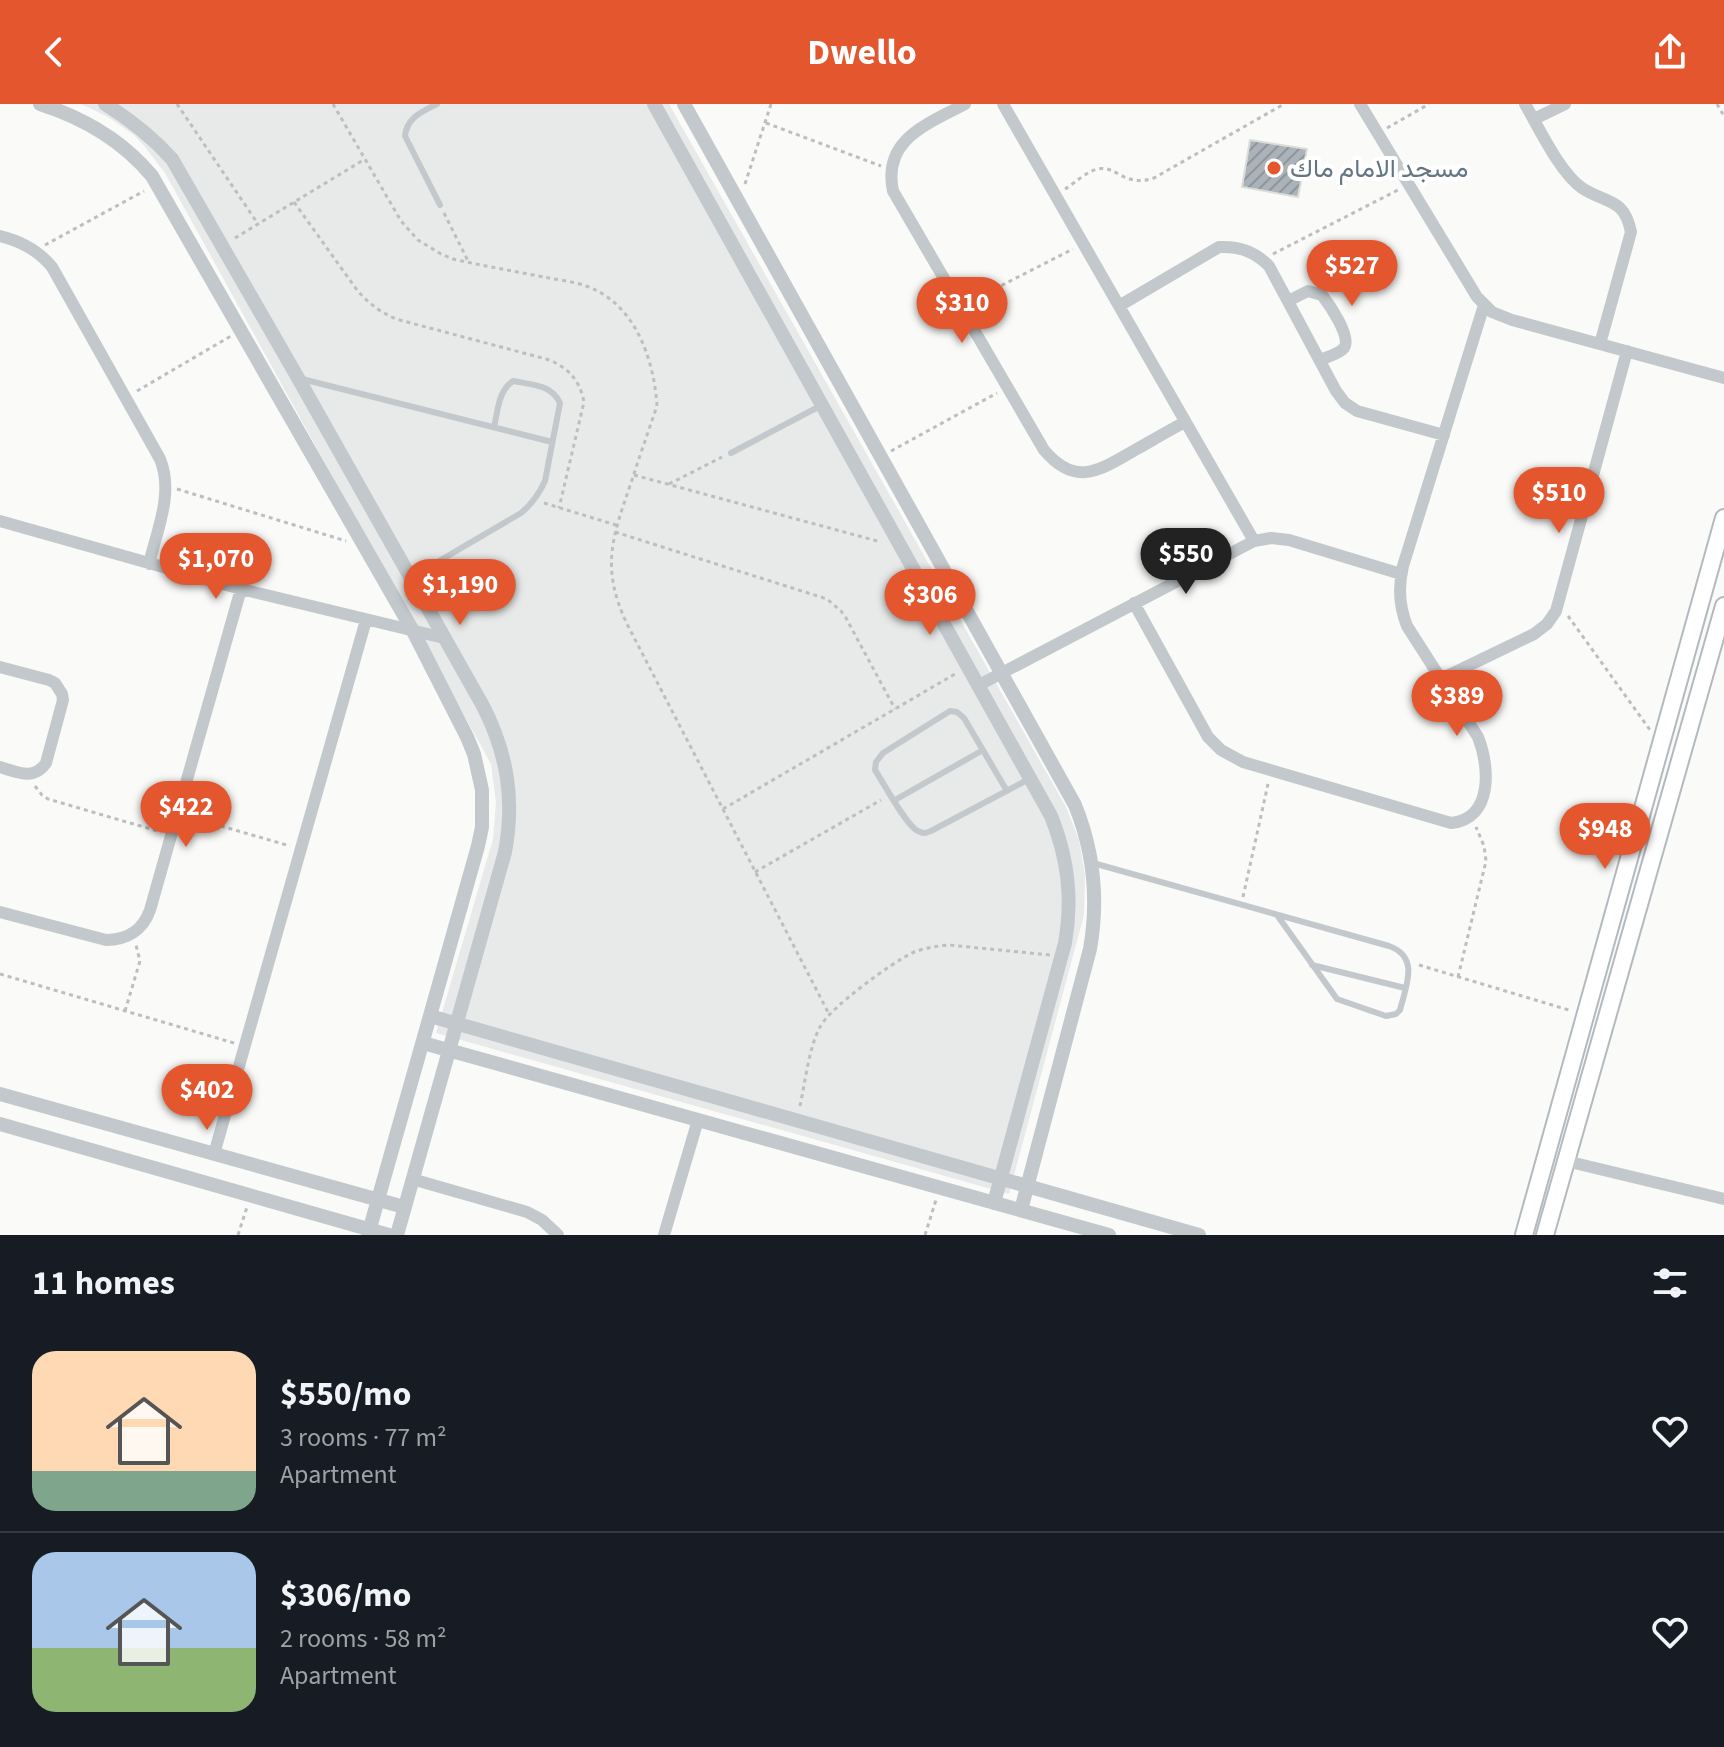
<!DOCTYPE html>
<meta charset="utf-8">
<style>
:root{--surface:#171b24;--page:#242831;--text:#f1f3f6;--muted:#9ea1a6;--line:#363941;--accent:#e4572e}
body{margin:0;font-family:"Source Sans 3",Vazirmatn,sans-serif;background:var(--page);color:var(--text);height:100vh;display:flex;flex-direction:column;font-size:30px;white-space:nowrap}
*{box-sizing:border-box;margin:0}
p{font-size:26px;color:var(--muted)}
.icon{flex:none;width:44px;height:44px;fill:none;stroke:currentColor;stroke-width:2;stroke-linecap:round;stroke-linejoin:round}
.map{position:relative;height:1131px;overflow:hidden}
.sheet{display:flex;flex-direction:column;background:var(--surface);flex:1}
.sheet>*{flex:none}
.price{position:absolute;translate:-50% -68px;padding:0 18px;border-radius:28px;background:var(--accent);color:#fff;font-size:26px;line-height:52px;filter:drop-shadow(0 2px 4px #0008)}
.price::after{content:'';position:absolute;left:50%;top:48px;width:24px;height:18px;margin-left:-12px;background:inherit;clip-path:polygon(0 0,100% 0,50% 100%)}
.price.selected{background:#222;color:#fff}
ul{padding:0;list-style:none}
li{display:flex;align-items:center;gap:24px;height:200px;padding:0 32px}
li+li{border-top:2px solid var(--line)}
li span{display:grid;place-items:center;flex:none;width:224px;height:160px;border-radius:24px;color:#555}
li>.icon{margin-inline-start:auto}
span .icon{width:96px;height:96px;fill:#fffc;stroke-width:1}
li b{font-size:34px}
h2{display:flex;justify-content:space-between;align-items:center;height:96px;padding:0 32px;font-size:34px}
header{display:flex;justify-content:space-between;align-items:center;height:104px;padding:0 32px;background:var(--accent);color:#fff;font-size:36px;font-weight:700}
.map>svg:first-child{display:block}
</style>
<header><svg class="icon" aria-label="back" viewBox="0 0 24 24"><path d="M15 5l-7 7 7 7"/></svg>Dwello<svg class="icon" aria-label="share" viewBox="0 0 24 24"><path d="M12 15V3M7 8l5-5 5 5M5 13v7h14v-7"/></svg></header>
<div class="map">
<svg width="1724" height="1131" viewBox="0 0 1724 1131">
<defs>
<pattern id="building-hatch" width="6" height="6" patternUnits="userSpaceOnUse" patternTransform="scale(2)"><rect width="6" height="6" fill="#aab3b9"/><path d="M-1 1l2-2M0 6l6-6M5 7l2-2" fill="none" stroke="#8e969c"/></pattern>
</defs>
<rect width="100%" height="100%" fill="#fafaf8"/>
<path fill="#e8e9e9" d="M81 0H669L1066 703 1079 736 1085 771 1084 811 1009 1090 436 929 493 735 496 698 491 660 165 69 145 43 134 31 108 13Z"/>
<path fill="url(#building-hatch)" stroke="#dcdcda" stroke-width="2" d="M1250 36 1307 45 1298 93 1242 83Z"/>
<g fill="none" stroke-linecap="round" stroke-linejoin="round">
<defs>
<path id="secondary" d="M1524 1131 1724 414
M1545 1131 1724 502"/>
</defs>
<use href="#secondary" stroke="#b3babf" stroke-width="20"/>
<path stroke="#bbbfc2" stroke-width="3" stroke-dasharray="4 4" stroke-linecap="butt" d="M177 0 258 120
M333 0 401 117 418 136 441 150 453 155C483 162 513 167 544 173 557 176 573 177 586 182 635 199 654 255 657 302 648 328 639 354 631 379 612 434 601 463 626 518L829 910
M1717 0 1724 12
M766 19 881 62
M1387 24 1429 0
M745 80 771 0
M1065 85C1075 79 1087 67 1098 65 1117 61 1124 84 1154 74L1284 0
M294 98 357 186C368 199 380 208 396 215L546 255C567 262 580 276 584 298L559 404
M444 109 469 159
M235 134 365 55
M45 141 144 87
M1273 150 1398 86
M973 196 1073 145
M137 287 231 232
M891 347 997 289
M634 371 881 438
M669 380 722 353
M177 385 346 437
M544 399 616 421
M615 428 827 495 841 507 846 514 895 605
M1568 512 1650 626
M35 682 42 691 48 695 161 728
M723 705 955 570
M190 713 290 742
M755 768 881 696
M1243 793 1268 680
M1419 861 1572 907
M0 870 234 939
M1458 873 1486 757 1484 742 1476 723
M125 907 140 857 136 841
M800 1002C805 979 809 943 820 923 829 904 893 858 912 849 924 844 936 842 949 841L1050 851
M238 1131 247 1103
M925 1131 936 1096"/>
<path stroke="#c3c8cc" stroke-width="6" d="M437 0C422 8 407 13 405 32L440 101
M302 275 552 338
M731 349 822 301
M410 474 521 409C532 400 539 390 545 377L560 299C551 280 532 281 513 277 498 287 498 307 494 323
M1007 687 964 614 957 608 950 607 883 649 876 658 875 666C883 678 907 723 918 727 924 730 926 729 931 727L1031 674
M895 696 983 646
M1093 759 1389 842C1420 853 1406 882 1400 906L1396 910 1386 912 1337 895 1277 811
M1312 861 1405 884"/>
<path stroke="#c3c8cc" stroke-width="12" d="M965 0C928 20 882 35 893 87L1044 346C1076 384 1100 366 1135 346 1151 337 1168 327 1185 318
M1003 0 1254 437
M1360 0 1477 193 1492 208 1512 216 1724 274
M1525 0C1539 24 1560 69 1582 84 1606 100 1624 93 1631 128L1600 240
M1534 15 1565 0
M0 132C21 137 38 146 52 163L160 355C174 389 157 426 149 460
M1288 197 1308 187 1322 191C1329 200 1352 233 1344 244 1339 250 1327 253 1320 256
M1119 202 1219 143C1240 142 1255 148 1269 162L1336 287 1345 299 1357 307 1444 331
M0 417 241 485 444 534
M1134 499 1208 633 1221 646 1243 658 1451 719C1493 715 1490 663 1478 633L1407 522C1399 502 1398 483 1403 462L1484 201
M0 563 49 576 55 579 62 590 63 596 46 659C34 677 17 668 0 663
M1441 575 1534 530 1547 520 1556 507 1627 247
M979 581 1254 437 1271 434 1289 436 1401 470
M0 808 106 836C127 836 143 826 150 806L241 485
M214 1050 366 516
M1566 1057 1724 1095
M412 1075 527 1108 542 1116 558 1131
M664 1131 698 1016"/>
<path stroke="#c3c8cc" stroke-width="14" d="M40 0C84 14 123 37 152 72L413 527 467 633 474 650 482 686V723L478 742 368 1131
M105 0C131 16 152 33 172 55L298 274 483 602C507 649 515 695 505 748L397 1131
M654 0 1051 712C1068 754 1073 794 1065 839L994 1099
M684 0 1075 701C1094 748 1099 794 1090 845L1021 1106
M430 912 1199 1131
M423 939 1109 1131
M0 990 404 1103
M0 1020 389 1131"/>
<use href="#secondary" stroke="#fff" stroke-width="16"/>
</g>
<circle fill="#e4572e" stroke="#fff" stroke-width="3" cx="1274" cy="64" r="8"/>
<g text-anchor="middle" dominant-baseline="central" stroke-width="8" stroke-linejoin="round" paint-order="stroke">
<g font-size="26" fill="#657683" stroke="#fff" text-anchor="start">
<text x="1290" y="64">مسجد الامام ماك</text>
</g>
</g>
</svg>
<b class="price" style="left:1352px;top:204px">$527</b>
<b class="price" style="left:962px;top:241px">$310</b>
<b class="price" style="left:1559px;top:431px">$510</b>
<b class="price selected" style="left:1186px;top:492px">$550</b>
<b class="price" style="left:216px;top:497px">$1,070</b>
<b class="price" style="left:460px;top:523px">$1,190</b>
<b class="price" style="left:930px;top:533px">$306</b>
<b class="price" style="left:1457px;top:634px">$389</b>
<b class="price" style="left:186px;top:745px">$422</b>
<b class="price" style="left:1605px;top:767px">$948</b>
<b class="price" style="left:207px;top:1028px">$402</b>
</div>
<section class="sheet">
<h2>11 homes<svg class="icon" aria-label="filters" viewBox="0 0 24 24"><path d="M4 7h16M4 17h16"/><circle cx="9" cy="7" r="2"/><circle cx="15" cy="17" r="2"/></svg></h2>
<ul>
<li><span style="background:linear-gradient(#ffd9b3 75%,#7fa58c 0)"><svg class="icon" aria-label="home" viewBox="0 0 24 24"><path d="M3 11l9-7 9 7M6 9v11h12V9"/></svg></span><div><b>$550/mo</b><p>3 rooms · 77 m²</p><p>Apartment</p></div><svg class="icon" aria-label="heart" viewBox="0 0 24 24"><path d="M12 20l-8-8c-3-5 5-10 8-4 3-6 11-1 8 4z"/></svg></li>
<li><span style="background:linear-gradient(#a9c7e8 60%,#8fb573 0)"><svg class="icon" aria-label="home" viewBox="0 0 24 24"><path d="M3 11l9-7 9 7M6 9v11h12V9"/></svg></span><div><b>$306/mo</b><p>2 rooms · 58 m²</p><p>Apartment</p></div><svg class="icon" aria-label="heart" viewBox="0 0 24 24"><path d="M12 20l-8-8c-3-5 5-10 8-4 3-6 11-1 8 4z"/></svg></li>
</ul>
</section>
